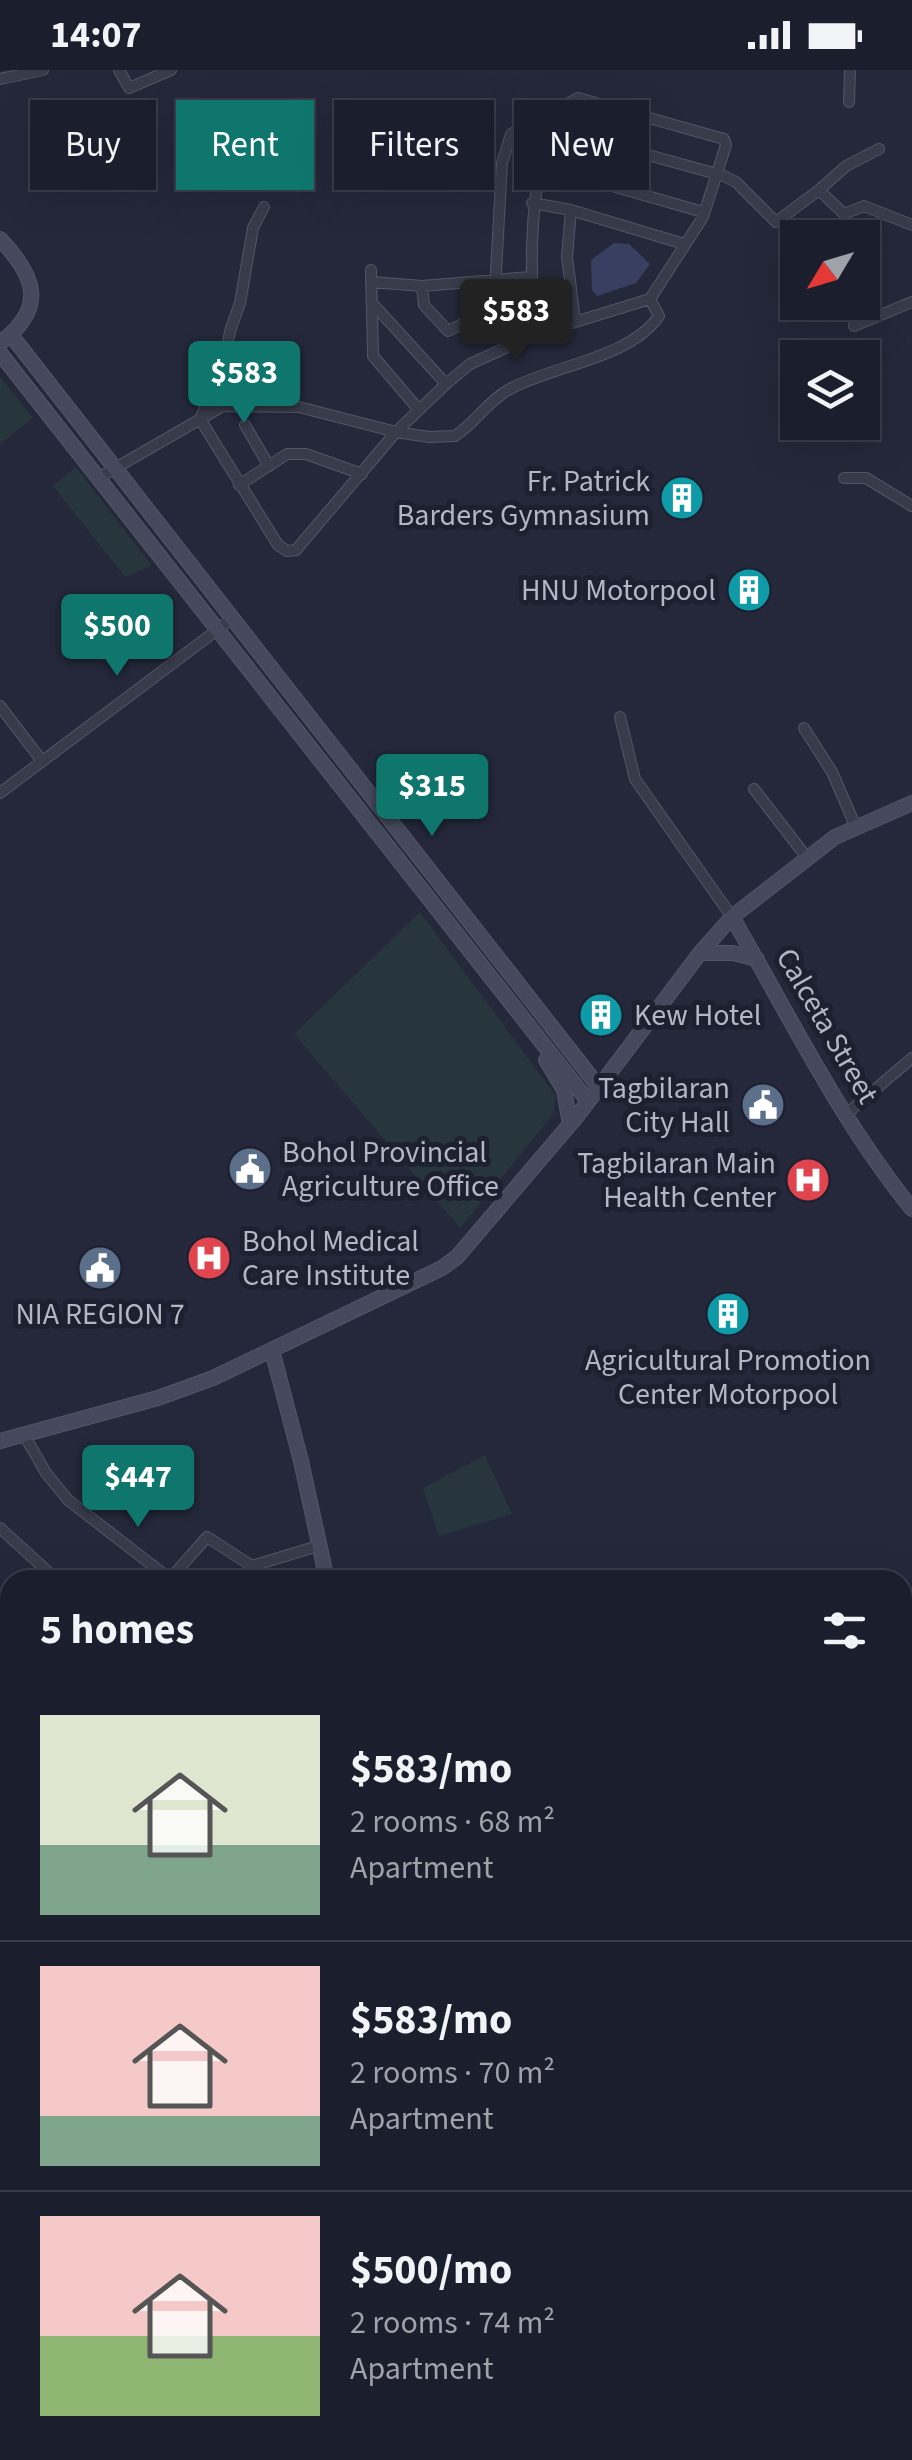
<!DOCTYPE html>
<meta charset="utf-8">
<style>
:root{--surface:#1b1e2c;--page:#282b38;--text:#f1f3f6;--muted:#a0a2a9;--line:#393c48;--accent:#0f766e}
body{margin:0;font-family:"Source Sans 3",sans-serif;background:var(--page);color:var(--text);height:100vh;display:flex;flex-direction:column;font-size:38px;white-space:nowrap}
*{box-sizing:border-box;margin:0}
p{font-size:32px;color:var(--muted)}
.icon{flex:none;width:55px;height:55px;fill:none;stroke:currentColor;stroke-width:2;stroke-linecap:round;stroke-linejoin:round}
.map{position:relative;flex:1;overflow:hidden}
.drawer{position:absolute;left:0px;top:1500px;width:912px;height:890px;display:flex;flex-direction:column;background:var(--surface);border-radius:30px 30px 0 0;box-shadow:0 10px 40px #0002,0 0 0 2px var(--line)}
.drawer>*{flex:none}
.top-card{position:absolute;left:30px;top:30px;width:852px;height:90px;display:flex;gap:20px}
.needle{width:65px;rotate:232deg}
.buttons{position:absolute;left:780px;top:150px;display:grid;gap:20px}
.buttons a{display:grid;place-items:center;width:100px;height:100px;border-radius:0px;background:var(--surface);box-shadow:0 10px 40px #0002,0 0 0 2px var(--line);font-size:50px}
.price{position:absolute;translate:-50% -85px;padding:0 22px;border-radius:10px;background:var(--accent);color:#fff;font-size:32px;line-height:65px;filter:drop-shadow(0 2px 5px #0008)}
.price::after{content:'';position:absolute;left:50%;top:60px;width:30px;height:22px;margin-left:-15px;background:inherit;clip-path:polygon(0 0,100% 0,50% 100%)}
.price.current{background:#222;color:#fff}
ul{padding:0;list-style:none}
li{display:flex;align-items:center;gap:30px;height:250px;padding:0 40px}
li+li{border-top:2px solid var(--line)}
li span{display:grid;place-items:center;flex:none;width:280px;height:200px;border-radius:0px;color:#555}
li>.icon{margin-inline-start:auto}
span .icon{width:120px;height:120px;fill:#fffc;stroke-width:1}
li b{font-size:42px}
h2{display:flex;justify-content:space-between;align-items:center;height:120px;padding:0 40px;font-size:42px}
.chip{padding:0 35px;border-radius:0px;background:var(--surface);box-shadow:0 10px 40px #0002,0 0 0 2px var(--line);font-size:35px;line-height:90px}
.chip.current{background:var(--accent);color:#fff}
.status{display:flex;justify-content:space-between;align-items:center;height:70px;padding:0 50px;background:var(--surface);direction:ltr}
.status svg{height:28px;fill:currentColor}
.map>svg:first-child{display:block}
</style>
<div class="status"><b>14:07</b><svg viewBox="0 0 49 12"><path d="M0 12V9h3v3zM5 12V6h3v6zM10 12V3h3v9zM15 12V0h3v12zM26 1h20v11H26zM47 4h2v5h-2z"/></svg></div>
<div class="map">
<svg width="912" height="2390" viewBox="0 0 912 2390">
<rect width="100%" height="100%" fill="#24283a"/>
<path fill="#27353c" d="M0 307 33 348 0 374Z
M76 397 152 496 125 507 53 416Z
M420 842 556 1026 553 1045 460 1158 294 964Z
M485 1385 512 1444 439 1466 423 1418Z"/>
<path fill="#393f60" d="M614 173 629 174 650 194 636 213 597 226 592 220 591 190Z"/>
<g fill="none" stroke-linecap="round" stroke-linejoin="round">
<defs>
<path id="street" d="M119 0 129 18 171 0
M0 9 43 0
M849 32 850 0
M547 57 724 106 736 112 776 152 819 120 844 144 864 136 912 155
M539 95 703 142
M819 120 846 96 879 79
M532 133 571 140 684 174
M264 137 253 158 240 233 231 258 221 302 200 349 278 475 287 481 296 480 396 362 446 314 470 294 536 264C527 181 533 125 549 44L578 28 724 69 726 75 703 147 650 229 536 264
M571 140 567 187 575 250
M371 200 373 286 419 340
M371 212 422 216 530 207
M422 216 424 235 448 261 494 238 502 93 511 64 549 44
M372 233 446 314
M854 256 912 232
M245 355 269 396
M100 407 223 336 299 337 396 362 429 367 455 366C475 353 487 332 508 320 553 295 629 289 659 246L650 229
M844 408H866L912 436
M239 415 287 384H306L362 404
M0 636 42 691
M620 647 635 709 732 847
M804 658 832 702 855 755
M754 719 808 789
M0 723 233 548
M845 1045 912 988
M23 1363 46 1403 68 1430 170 1509 207 1467 252 1496 318 1476
M0 1458 57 1510
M0 1592 10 1605
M902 1790 912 1791
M0 1805 10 1799
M902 2361 912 2359
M400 2380 405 2390
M514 2390 537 2380"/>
<path id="secondary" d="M0 169C35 206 48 237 0 273
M11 265 598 1016
M0 283 588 1031
M732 847C790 946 839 1049 912 1139
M700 883H733L757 889
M546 990 564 1020 570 1054
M272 1280 301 1391 327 1510
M0 1371 158 1328 213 1308 442 1198 457 1187 578 1045 700 883 732 847 835 767 912 733
M560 2380 562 2390"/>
</defs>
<use href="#street" stroke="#535665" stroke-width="12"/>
<use href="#secondary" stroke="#535665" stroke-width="16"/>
<use href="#street" stroke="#383b4a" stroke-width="10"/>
<use href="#secondary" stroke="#46495d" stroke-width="14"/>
</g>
<defs>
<symbol id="building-disc" viewBox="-11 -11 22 22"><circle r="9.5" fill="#0f9aa8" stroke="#1d202f"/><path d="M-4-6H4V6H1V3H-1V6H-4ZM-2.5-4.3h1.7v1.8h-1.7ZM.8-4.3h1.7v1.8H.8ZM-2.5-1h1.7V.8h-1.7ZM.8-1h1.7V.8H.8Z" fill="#fff"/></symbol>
<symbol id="civic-disc" viewBox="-11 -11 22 22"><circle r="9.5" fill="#5c6f8a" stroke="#1d202f"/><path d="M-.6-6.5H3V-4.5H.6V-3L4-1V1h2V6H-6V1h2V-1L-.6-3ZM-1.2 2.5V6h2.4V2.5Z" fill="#fff"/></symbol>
<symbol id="hospital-disc" viewBox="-11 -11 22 22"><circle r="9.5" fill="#e0444e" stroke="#1d202f"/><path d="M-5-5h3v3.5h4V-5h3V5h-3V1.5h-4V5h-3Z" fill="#fff"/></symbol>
</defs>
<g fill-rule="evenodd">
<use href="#building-disc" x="657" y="403" width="50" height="50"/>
<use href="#building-disc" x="724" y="495" width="50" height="50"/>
<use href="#building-disc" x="576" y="920" width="50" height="50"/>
<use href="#civic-disc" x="738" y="1010" width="50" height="50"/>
<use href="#civic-disc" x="225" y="1074" width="50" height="50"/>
<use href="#hospital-disc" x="783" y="1085" width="50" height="50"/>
<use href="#hospital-disc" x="184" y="1163" width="50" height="50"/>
<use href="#civic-disc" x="75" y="1173" width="50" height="50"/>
<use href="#building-disc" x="703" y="1219" width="50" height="50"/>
</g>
<g text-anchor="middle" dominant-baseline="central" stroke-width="10" stroke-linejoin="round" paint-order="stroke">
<g font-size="30" fill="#b3b6c6" stroke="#1d202f" text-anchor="end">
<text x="650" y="411">Fr. Patrick<tspan x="650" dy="34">Barders Gymnasium</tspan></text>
<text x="716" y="520">HNU Motorpool</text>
<text x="634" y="945" text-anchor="start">Kew Hotel</text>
<text x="730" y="1018">Tagbilaran<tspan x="730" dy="34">City Hall</tspan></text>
<text x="282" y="1082" text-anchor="start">Bohol Provincial<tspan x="282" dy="34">Agriculture Office</tspan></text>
<text x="776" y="1093">Tagbilaran Main<tspan x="776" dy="34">Health Center</tspan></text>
<text x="242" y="1171" text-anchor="start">Bohol Medical<tspan x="242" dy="34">Care Institute</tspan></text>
<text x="100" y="1244" text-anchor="middle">NIA REGION 7</text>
<text x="728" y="1290" text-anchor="middle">Agricultural Promotion<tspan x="728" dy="34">Center Motorpool</tspan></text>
</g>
<g font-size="30" fill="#b3b6c6" stroke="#1d202f">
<text transform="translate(827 956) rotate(60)">Calceta Street</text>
</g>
</g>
</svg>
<div class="buttons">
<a><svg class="needle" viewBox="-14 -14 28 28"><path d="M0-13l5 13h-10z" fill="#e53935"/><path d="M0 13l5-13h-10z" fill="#a0a2a9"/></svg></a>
<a><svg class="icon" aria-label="layers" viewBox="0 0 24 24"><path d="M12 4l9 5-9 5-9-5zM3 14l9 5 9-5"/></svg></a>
</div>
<b class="price current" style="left:516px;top:294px">$583</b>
<b class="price" style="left:244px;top:356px">$583</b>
<b class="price" style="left:117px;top:609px">$500</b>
<b class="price" style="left:432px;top:769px">$315</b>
<b class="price" style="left:138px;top:1460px">$447</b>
<div class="top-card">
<a class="chip">Buy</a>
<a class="chip current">Rent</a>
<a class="chip">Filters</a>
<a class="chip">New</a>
</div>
<section class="drawer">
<h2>5 homes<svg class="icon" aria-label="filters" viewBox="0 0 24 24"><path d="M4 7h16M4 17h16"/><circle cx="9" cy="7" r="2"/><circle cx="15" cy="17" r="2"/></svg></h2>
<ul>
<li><span style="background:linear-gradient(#dfe7d0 65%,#7fa58c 0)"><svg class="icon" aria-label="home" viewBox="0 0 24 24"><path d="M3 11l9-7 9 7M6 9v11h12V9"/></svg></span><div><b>$583/mo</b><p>2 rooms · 68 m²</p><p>Apartment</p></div></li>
<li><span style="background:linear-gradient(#f6c9c9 75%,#7fa58c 0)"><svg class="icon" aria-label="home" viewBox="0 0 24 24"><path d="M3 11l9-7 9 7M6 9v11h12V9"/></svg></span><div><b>$583/mo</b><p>2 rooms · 70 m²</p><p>Apartment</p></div></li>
<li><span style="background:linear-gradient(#f6c9c9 60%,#8fb573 0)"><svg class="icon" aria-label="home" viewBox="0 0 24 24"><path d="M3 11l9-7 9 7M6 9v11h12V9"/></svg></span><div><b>$500/mo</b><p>2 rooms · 74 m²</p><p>Apartment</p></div></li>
</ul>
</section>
</div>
